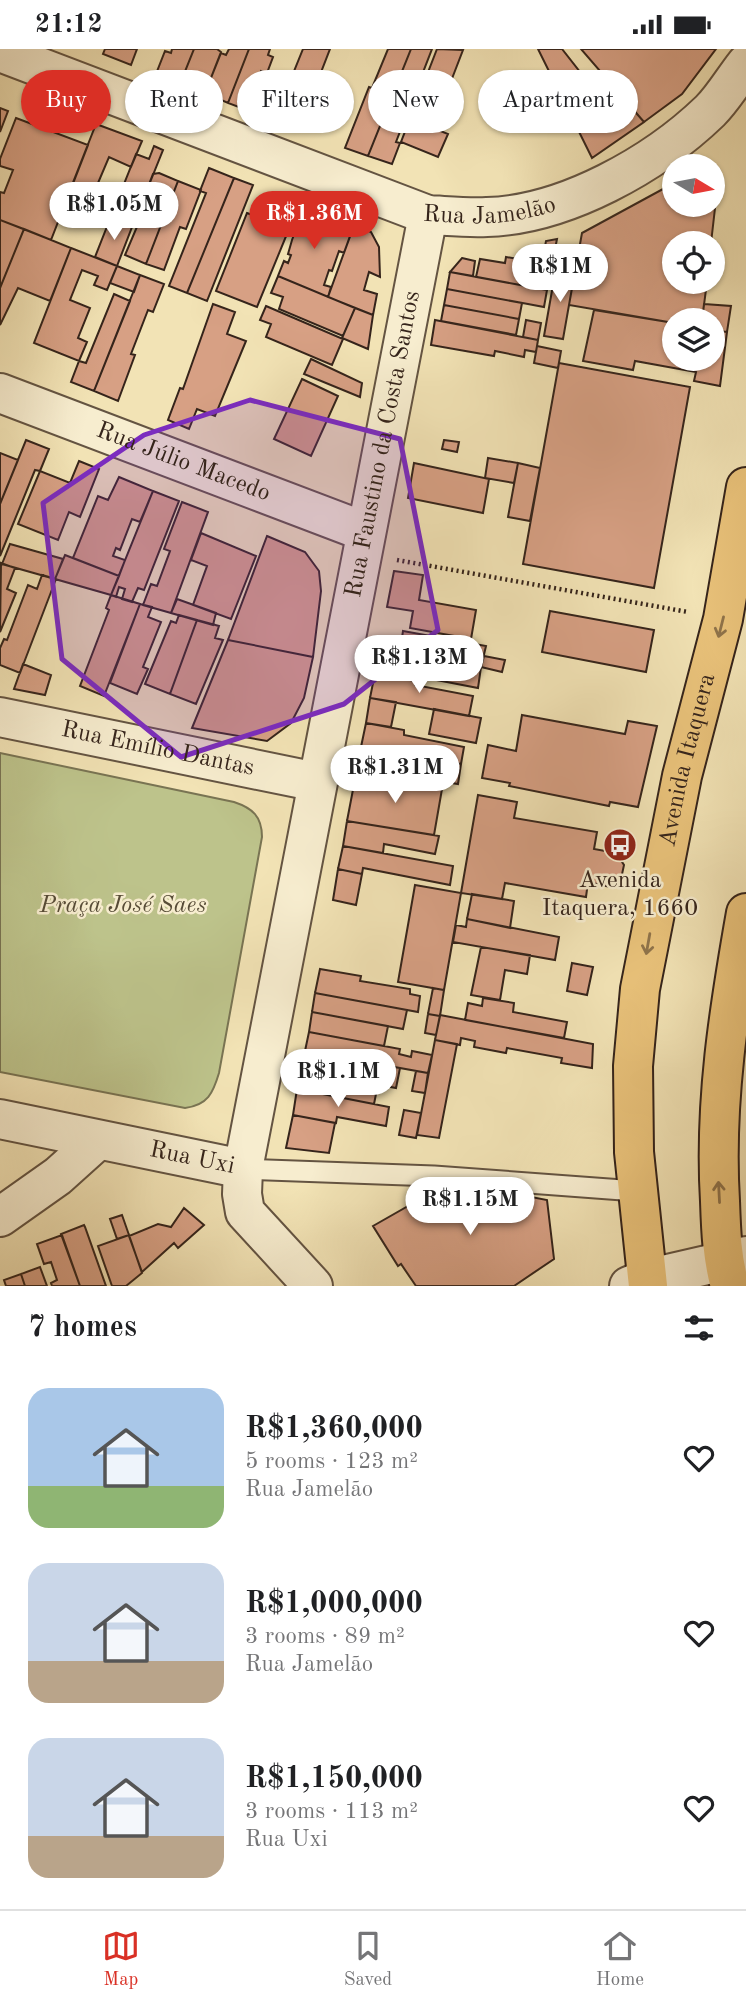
<!DOCTYPE html>
<meta charset="utf-8">
<style>
:root{--surface:#fff;--page:#f6f6f6;--text:#202124;--muted:#757577;--line:#e0e0e0;--accent:#d93025}
body{margin:0;font-family:"Old Standard TT",serif;background:var(--page);color:var(--text);height:100vh;display:flex;flex-direction:column;font-size:26px;white-space:nowrap}
*{box-sizing:border-box;margin:0}
p{font-size:23px;color:var(--muted)}
.icon{flex:none;width:38px;height:38px;fill:none;stroke:currentColor;stroke-width:2;stroke-linecap:round;stroke-linejoin:round}
.map{position:relative;height:1237px;overflow:hidden}
.details{display:flex;flex-direction:column;background:var(--surface);flex:1}
.details>*{flex:none}
.guide{position:absolute;left:21px;top:21px;width:705px;height:63px;display:flex;gap:14px}
.needle{width:46px;rotate:100deg}
.fabs{position:absolute;left:662px;top:105px;display:grid;gap:14px}
.fabs a{display:grid;place-items:center;width:63px;height:63px;border-radius:50%;background:var(--surface);box-shadow:0 2px 5px #0004;font-size:35px}
.price{position:absolute;translate:-50% -60px;padding:0 16px;border-radius:24px;background:#fff;color:#222;font-size:23px;line-height:46px;filter:drop-shadow(0 2px 4px #0008)}
.price::after{content:'';position:absolute;left:50%;top:42px;width:21px;height:16px;margin-left:-10px;background:inherit;clip-path:polygon(0 0,100% 0,50% 100%)}
.price.current{background:var(--accent);color:#fff}
ul{padding:0;list-style:none}
li{display:flex;align-items:center;gap:21px;height:175px;padding:0 28px}
li span{display:grid;place-items:center;flex:none;width:196px;height:140px;border-radius:21px;color:#555}
li>.icon{margin-inline-start:auto}
span .icon{width:84px;height:84px;fill:#fffc;stroke-width:1}
li b{font-size:30px}
h2{display:flex;justify-content:space-between;align-items:center;height:84px;padding:0 28px;font-size:30px}
.chip{padding:0 24px;border-radius:32px;background:var(--surface);box-shadow:0 2px 5px #0004;font-size:24px;line-height:63px}
.chip.current{background:var(--accent);color:#fff}
.status{display:flex;justify-content:space-between;align-items:center;height:49px;padding:0 35px;background:var(--surface);direction:ltr}
.status svg{height:19px;fill:currentColor}
.tabs{display:flex;justify-content:space-around;align-items:center;height:98px;border-top:2px solid var(--line);background:var(--surface);font-size:19px;color:var(--muted)}
.tabs a{display:grid;justify-items:center;gap:4px}
.tabs .current{color:var(--accent)}
.map>svg:first-child{display:block}
</style>
<div class="status"><b>21:12</b><svg viewBox="0 0 49 12"><path d="M0 12V9h3v3zM5 12V6h3v6zM10 12V3h3v9zM15 12V0h3v12zM26 1h20v11H26zM47 4h2v5h-2z"/></svg></div>
<div class="map">
<svg width="746" height="1237" viewBox="0 0 746 1237">
<rect width="100%" height="100%" fill="#f2e3b5"/>
<filter id="stains"><feTurbulence type="fractalNoise" baseFrequency=".00286" numOctaves="4"/><feColorMatrix values="0 0 0 0 .2 0 0 0 0 .09 0 0 0 0 .02 0 0 0 .5 -.17"/></filter>
<radialGradient id="worn" r=".72"><stop offset=".6" stop-color="#630" stop-opacity="0"/><stop offset="1" stop-color="#630" stop-opacity=".3"/></radialGradient>
<path fill="#bdc38b" stroke="#797453" stroke-width="2" d="M0 704 234 753C252 759 262 767 262 788L219 1024C213 1044 208 1056 185 1059L0 1023Z"/>
<path fill="#d7a084" stroke="#35241b" stroke-width="2" d="M105 0H137L131 16 103 5Z
M172 0H194L180 35 156 25 165 2 171 4Z
M194 0H217L221 3 205 44 180 35Z
M229 0H249L228 54 205 44 221 4 226 6Z
M249 0H270L268 6 273 8 267 24 261 22 255 38 261 40 252 63 228 54Z
M303 0H330L306 62 282 52Z
M388 0H411L368 107 345 99 369 38 372 39Z
M411 0H432L396 93 400 94 392 115 368 107Z
M437 0 463 1 433 79 448 85 438 108 401 93Z
M538 0H562L617 70 631 58 644 73 592 109Z
M581 0H716L682 45 644 73Z
M0 59 8 62 0 83Z
M16 69 88 96 51 191 0 171V143L4 144 13 121 0 117V110Z
M96 75 142 92 131 118 109 108 98 134 121 144 110 170 65 154Z
M154 97 163 101 132 178 110 170 136 105 149 110Z
M209 119 234 129 187 244 169 237 206 144 200 142Z
M159 124 178 132 146 215 125 206 153 140 148 138 153 125Z
M234 129 253 136 207 252 187 244Z
M178 132 201 141 186 180 180 178 164 221 146 215Z
M712 132 718 133 711 194H674V233H707L702 271H674V274L569 256 582 184 674 134V156H712Z
M305 157 327 166 325 171 352 182 344 204 339 202 332 222 329 221 324 236 331 238 328 248 278 227 284 212 288 214 291 206 288 205 292 191Z
M247 164 289 180 257 258 216 242Z
M110 170 132 178 117 217 95 208Z
M0 171 24 180 0 239Z
M354 176 371 183 379 198 380 228 369 223 364 241 377 245 373 266 328 248Z
M24 180 71 199 50 252 18 239 0 276V239Z
M557 190 547 241 537 239 546 192Z
M71 199 117 217 107 241 94 236 98 227 82 221 70 251 90 259 78 289 87 293 79 312 34 294Z
M506 208 541 214 537 239 476 228 480 210 505 214Z
M462 209 475 212 473 227 450 223Z
M117 217 140 226 134 243 110 234Z
M556 219 575 222 563 290 544 287Z
M450 223 547 241 544 258 447 240Z
M140 226 164 235 153 263 148 261 131 305 135 306 118 352 94 342Z
M278 227 355 259 343 287 279 260 283 248 271 244Z
M447 240 522 254 519 270 444 256Z
M114 245 130 252 94 342 71 333 79 312 86 314Z
M213 255 235 263 227 285 246 292 215 367 197 360 189 380 168 371 180 339 183 340Z
M704 255 731 257 727 283 712 281V271H702Z
M444 256 519 270 516 286 441 272Z
M266 257 343 290 332 316 266 288 271 275 260 271Z
M355 259 373 266 368 300 342 289Z
M594 261 674 274V310H712V281L727 283 720 337 694 332 696 323 635 312 633 321 583 312Z
M435 271 538 291 536 303 525 301 524 308 495 302 494 307 431 296Z
M526 271 541 274 538 291 523 288Z
M537 297 561 302 558 319 534 314Z
M311 310 362 334 360 348 304 325Z
M559 314 690 338 654 539 523 515Z
M302 330 338 347 311 407 274 390Z
M26 391 49 400 40 422 35 421 0 507V455Z
M444 391 459 393 457 403 442 400Z
M0 404 18 411 0 455Z
M488 409 518 414 514 434 485 429Z
M79 412 99 420 80 468 69 463 58 491 18 475 40 422 70 434Z
M414 414 489 430 483 464 408 449Z
M518 414 540 419 530 472 508 468Z
M119 428 153 442 140 473 132 470 120 501 116 499 113 507 125 511 119 527 73 509 98 447 108 451Z
M153 442 179 452 144 541 138 539 132 553 122 550 125 540 119 538 116 548 111 546Z
M182 453 208 463 171 564 143 556 151 535 157 537 170 502 164 500Z
M201 484 256 507 231 570 193 556 207 517 191 511Z
M267 487 305 503 319 522 321 542 313 608 228 591Z
M10 495 63 510 55 530 2 515Z
M65 506 119 527 111 546 55 530Z
M1 514 15 519 7 540 16 544 0 583Z
M394 522 423 526 419 551 476 561 471 590 410 579 413 562 387 558Z
M42 526 56 530 20 624 0 616V599L4 590 7 591 28 536 37 540Z
M111 546 140 555 104 647 80 637 109 561 106 559Z
M177 550 216 564 213 576 171 564Z
M140 555 152 558 148 568 161 573 143 618 148 620 137 645 110 634Z
M550 562 654 581 646 623 542 603Z
M179 566 197 571 170 645 145 635 171 572 176 574Z
M197 571 219 577 215 589 223 591 196 655 170 645Z
M403 582 486 597 481 618 400 602Z
M228 591 313 608 304 649 291 674 267 692 192 679Z
M400 602 481 618 478 639 395 623Z
M484 607 505 611 502 623 481 618Z
M23 615 51 626 45 646 14 640Z
M375 624 415 632V636L473 647 469 667 370 649Z
M370 649 396 653 391 678 366 674Z
M434 660 481 669 476 694 429 685Z
M522 666 625 685 628 672 657 677 638 758 610 753 609 757 509 737 510 734 482 729 488 696 516 702Z
M366 674 404 681V686L464 698 461 715 361 698Z
M371 700 461 715 458 735 402 726 400 732 366 727Z
M356 725 442 740 434 786 347 772Z
M478 746 517 753 514 769 597 783 594 800 616 804 624 816 621 830 610 838 588 833 586 848 505 834 502 850 461 844Z
M347 772 439 787 435 805 384 795 383 804 343 797Z
M343 797 453 817 450 836 363 819 362 825 338 820Z
M338 820 362 825 356 856 333 851Z
M415 836 461 844 444 941 398 933Z
M472 845 514 852 510 879 467 870Z
M467 870 559 888 555 911 453 893 456 876 466 878Z
M481 898 530 906 527 925 505 921 500 951 471 946Z
M572 914 593 918 587 946 567 942Z
M320 920 361 927 360 932 410 940V945L420 947 418 963 315 944Z
M433 939 444 941 440 967 428 965Z
M315 944 407 961 403 980 312 963Z
M483 949 514 954 513 963 567 973 564 989 465 971 468 954 482 957Z
M312 963 388 977 384 997 309 983Z
M428 965 440 967 436 986 425 984Z
M440 966 593 995 592 1019 561 1014 562 1009 507 999 506 1004 474 998 475 992 461 989 460 996 435 991Z
M309 983 400 1000 399 1005 411 1008 412 1002 432 1006 428 1024 305 1002Z
M435 991 457 995 439 1089 417 1086Z
M305 1002 400 1019 396 1039 301 1021Z
M301 1021 378 1035 374 1055 297 1040Z
M416 1022 428 1024 425 1044 412 1042Z
M297 1040 389 1058 386 1077 337 1068 336 1074 293 1066Z
M404 1061 421 1064 416 1089 399 1086Z
M293 1066 335 1074 329 1104 286 1099Z
M444 1131 547 1151 554 1210 514 1237H416L401 1215 398 1217 373 1177 443 1137Z
M184 1159 204 1176 178 1199 174 1194 142 1223 129 1187 158 1175 171 1178Z
M122 1166 129 1186 117 1190 110 1170Z
M84 1176 85 1178 106 1237H80L61 1185Z
M62 1186 80 1237H52L51 1234 57 1231 51 1213 44 1215 37 1195Z
M129 1186 142 1224 126 1237H112L98 1197Z
M40 1218 47 1237H25L21 1225Z
M21 1225 25 1237H6L4 1231Z"/>
<g fill="none" stroke-linecap="round" stroke-linejoin="round">
<defs>
<path id="service" d="M243 1120 434 1127 636 1142"/>
<g id="minor">
<path id="s1" d="M0 3 428 166C448 167 468 169 487 168 565 166 655 115 710 62 724 48 734 30 746 15"/>
<path id="s2" d="M0 344 366 483"/>
<path id="s3" d="M0 668 317 733"/>
<path id="s4" d="M0 1070 243 1120"/>
<path d="M0 1168 58 1127 98 1091"/>
<path id="s5" d="M313 1237 245 1163 242 1145 243 1120 428 166"/>
</g>
<path id="tertiary" d="M629 1237 646 1230 746 1207"/>
<g id="primary">
<path id="s6" d="M648 1237 634 1103 633 1017 640 940 682 727 723 570 746 438"/>
<path d="M730 1237C722 1209 721 1182 720 1152 714 1054 729 960 746 864"/>
</g>
</defs>
<use href="#service" stroke="#645442" stroke-width="23"/>
<use href="#minor" stroke="#645442" stroke-width="42"/>
<use href="#tertiary" stroke="#645442" stroke-width="42"/>
<use href="#primary" stroke="#35241b" stroke-width="42"/>
<path stroke="#35241b" stroke-width="4.5" stroke-dasharray="2 3.5" stroke-linecap="butt" d="M397 511 688 563"/>
<use href="#service" stroke="#f7edcf" stroke-width="19"/>
<use href="#minor" stroke="#f7edcf" stroke-width="38"/>
<use href="#tertiary" stroke="#f7edcf" stroke-width="38"/>
<use href="#primary" stroke="#e9c27a" stroke-width="38"/>
</g>
<defs><path id="oneway-shaft" d="M-6 0H5M1.5-3L5.5 0L1.5 3" fill="none" stroke-width="1.6" stroke-linecap="round" stroke-linejoin="round" transform="scale(1.75)"/></defs>
<g stroke="#8f734a">
<use href="#oneway-shaft" transform="translate(721 578) rotate(104)"/>
<use href="#oneway-shaft" transform="translate(648 895) rotate(100)"/>
<use href="#oneway-shaft" transform="translate(719 1143) rotate(-93)"/>
</g>
<path fill="#7b2cbf" fill-opacity="0.2" stroke="#7b2cbf" stroke-width="5" stroke-linejoin="round" d="M250 351 400 390 438 581 344 655 181 708 62 610 43 454 144 386Z"/>
<defs>
<symbol id="bus-disc" viewBox="-11 -11 22 22"><circle r="9.5" fill="#8f2418" stroke="#f7edcf"/><path d="M-5-6H5V4H4V6H2V4H-2V6H-4V4H-5ZM-3.5-4V0h7V-4ZM-3.5 1.2v1.5H-2V1.2ZM2 1.2v1.5H3.5V1.2Z" fill="#fff"/></symbol>
</defs>
<g fill-rule="evenodd">
<use href="#bus-disc" x="601" y="777" width="38" height="38"/>
</g>
<g text-anchor="middle" dominant-baseline="central" stroke-width="5" stroke-linejoin="round" paint-order="stroke">
<g font-size="24" fill="#35241b" stroke="#f7edcf">
<text stroke="none"><textPath href="#s1" startOffset="520">Rua Jamelão</textPath></text>
<text stroke="none"><textPath href="#s5" startOffset="882">Rua Faustino da Costa Santos</textPath></text>
<text stroke="none"><textPath href="#s2" startOffset="196">Rua Júlio Macedo</textPath></text>
<text stroke="none"><textPath href="#s3" startOffset="161">Rua Emílio Dantas</textPath></text>
<text stroke="none"><textPath href="#s6" startOffset="532">Avenida Itaquera</textPath></text>
<text stroke="none"><textPath href="#s4" startOffset="196">Rua Uxi</textPath></text>
</g>
<g font-size="24" fill="#35241b" stroke="#f7edcf">
<text x="620" y="832">Avenida<tspan x="620" dy="28">Itaquera, 1660</tspan></text>
</g>
<g font-size="24" font-style="italic" fill="#574c37" stroke="#f7edcf">
<text x="123" y="857">Praça José Saes</text>
</g>
</g>
<rect width="100%" height="100%" filter="url(#stains)"/>
<rect width="100%" height="100%" fill="url(#worn)"/>
</svg>
<div class="fabs">
<a><svg class="needle" viewBox="-14 -14 28 28"><path d="M0-13l5 13h-10z" fill="#e53935"/><path d="M0 13l5-13h-10z" fill="#757577"/></svg></a>
<a><svg class="icon" aria-label="locate" viewBox="0 0 24 24"><circle cx="12" cy="12" r="6"/><path d="M12 2v4M12 18v4M2 12h4M18 12h4"/></svg></a>
<a><svg class="icon" aria-label="layers" viewBox="0 0 24 24"><path d="M12 4l9 5-9 5-9-5zM3 14l9 5 9-5"/></svg></a>
</div>
<b class="price" style="left:114px;top:193px">R$1.05M</b>
<b class="price current" style="left:314px;top:202px">R$1.36M</b>
<b class="price" style="left:560px;top:255px">R$1M</b>
<b class="price" style="left:419px;top:646px">R$1.13M</b>
<b class="price" style="left:395px;top:756px">R$1.31M</b>
<b class="price" style="left:338px;top:1060px">R$1.1M</b>
<b class="price" style="left:470px;top:1188px">R$1.15M</b>
<div class="guide">
<a class="chip current">Buy</a>
<a class="chip">Rent</a>
<a class="chip">Filters</a>
<a class="chip">New</a>
<a class="chip">Apartment</a>
</div>
</div>
<section class="details">
<h2>7 homes<svg class="icon" aria-label="filters" viewBox="0 0 24 24"><path d="M4 7h16M4 17h16"/><circle cx="9" cy="7" r="2"/><circle cx="15" cy="17" r="2"/></svg></h2>
<ul>
<li><span style="background:linear-gradient(#a9c7e8 70%,#8fb573 0)"><svg class="icon" aria-label="home" viewBox="0 0 24 24"><path d="M3 11l9-7 9 7M6 9v11h12V9"/></svg></span><div><b>R$1,360,000</b><p>5 rooms · 123 m²</p><p>Rua Jamelão</p></div><svg class="icon" aria-label="heart" viewBox="0 0 24 24"><path d="M12 20l-8-8c-3-5 5-10 8-4 3-6 11-1 8 4z"/></svg></li>
<li><span style="background:linear-gradient(#c9d6e8 70%,#b9a48a 0)"><svg class="icon" aria-label="home" viewBox="0 0 24 24"><path d="M3 11l9-7 9 7M6 9v11h12V9"/></svg></span><div><b>R$1,000,000</b><p>3 rooms · 89 m²</p><p>Rua Jamelão</p></div><svg class="icon" aria-label="heart" viewBox="0 0 24 24"><path d="M12 20l-8-8c-3-5 5-10 8-4 3-6 11-1 8 4z"/></svg></li>
<li><span style="background:linear-gradient(#c9d6e8 70%,#b9a48a 0)"><svg class="icon" aria-label="home" viewBox="0 0 24 24"><path d="M3 11l9-7 9 7M6 9v11h12V9"/></svg></span><div><b>R$1,150,000</b><p>3 rooms · 113 m²</p><p>Rua Uxi</p></div><svg class="icon" aria-label="heart" viewBox="0 0 24 24"><path d="M12 20l-8-8c-3-5 5-10 8-4 3-6 11-1 8 4z"/></svg></li>
</ul>
</section>
<nav class="tabs">
<a class="current"><svg class="icon" aria-label="map" viewBox="0 0 24 24"><path d="M3 6l6-2 6 2 6-2v14l-6 2-6-2-6 2zM9 4v14M15 6v14"/></svg>Map</a>
<a><svg class="icon" aria-label="saved" viewBox="0 0 24 24"><path d="M7 4h10v16l-5-4-5 4z"/></svg>Saved</a>
<a><svg class="icon" aria-label="home" viewBox="0 0 24 24"><path d="M3 11l9-7 9 7M6 9v11h12V9"/></svg>Home</a>
</nav>
